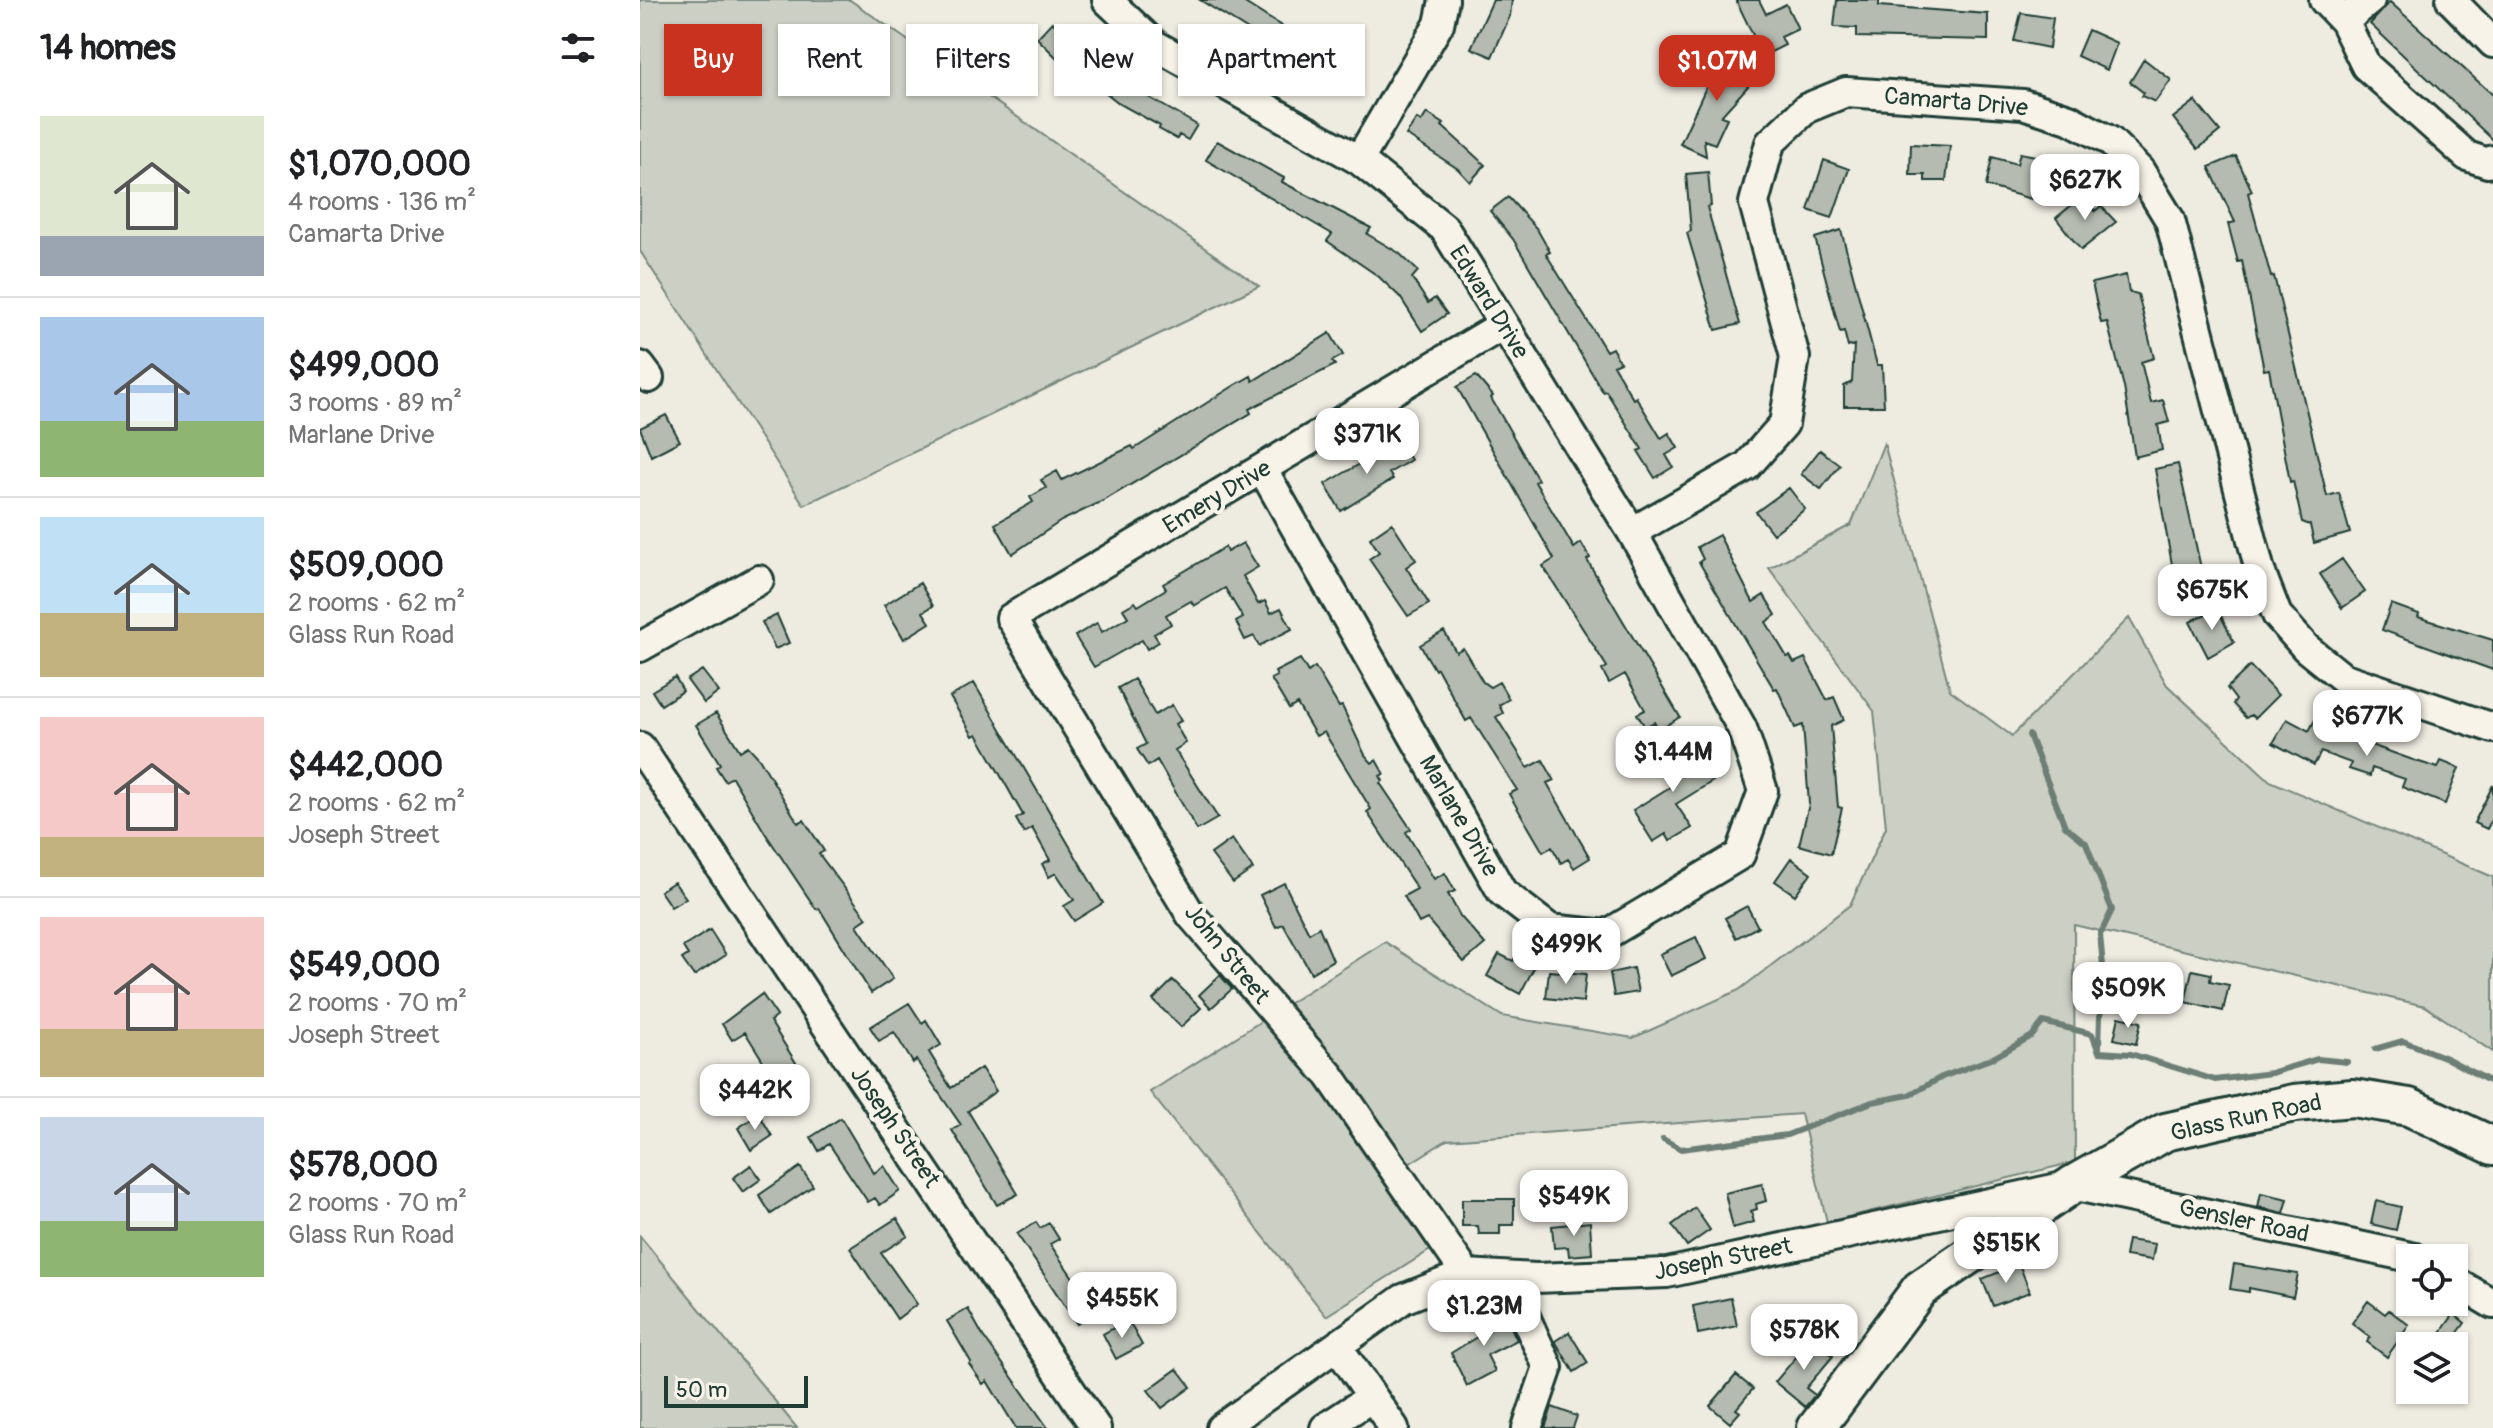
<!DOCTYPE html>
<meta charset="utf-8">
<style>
:root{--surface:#fff;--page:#f6f6f6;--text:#202124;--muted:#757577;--line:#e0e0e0;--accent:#c8321e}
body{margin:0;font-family:Pangolin,sans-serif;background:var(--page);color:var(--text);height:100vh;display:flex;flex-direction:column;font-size:30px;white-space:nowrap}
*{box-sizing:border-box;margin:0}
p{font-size:26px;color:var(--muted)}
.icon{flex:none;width:44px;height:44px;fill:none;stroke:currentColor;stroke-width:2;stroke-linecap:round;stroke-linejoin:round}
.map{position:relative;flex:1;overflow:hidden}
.sheet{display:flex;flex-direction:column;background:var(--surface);width:640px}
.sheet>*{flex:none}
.guide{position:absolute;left:24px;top:24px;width:760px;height:72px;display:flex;gap:16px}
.fabs{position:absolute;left:1756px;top:1244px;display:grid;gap:16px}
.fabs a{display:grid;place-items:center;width:72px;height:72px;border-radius:0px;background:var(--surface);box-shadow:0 2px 6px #0004;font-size:40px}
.scale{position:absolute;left:24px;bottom:20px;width:144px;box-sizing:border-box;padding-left:8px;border:4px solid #1f3d34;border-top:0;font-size:22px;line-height:28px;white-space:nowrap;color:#1f3d34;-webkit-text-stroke:6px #f7f3e8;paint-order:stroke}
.price{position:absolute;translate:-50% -68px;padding:0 18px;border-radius:16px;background:#fff;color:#222;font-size:26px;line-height:52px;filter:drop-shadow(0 2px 4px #0008)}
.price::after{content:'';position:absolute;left:50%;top:48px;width:24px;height:18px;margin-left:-12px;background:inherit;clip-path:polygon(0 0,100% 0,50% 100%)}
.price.current{background:var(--accent);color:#fff}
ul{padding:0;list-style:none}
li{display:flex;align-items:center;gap:24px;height:200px;padding:0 40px}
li+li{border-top:2px solid var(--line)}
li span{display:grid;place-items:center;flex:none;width:224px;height:160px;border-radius:0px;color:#555}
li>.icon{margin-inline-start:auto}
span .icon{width:96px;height:96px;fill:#fffc;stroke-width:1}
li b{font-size:34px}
h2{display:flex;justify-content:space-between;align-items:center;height:96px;padding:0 40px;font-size:34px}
.chip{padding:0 28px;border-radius:0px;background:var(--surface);box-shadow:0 2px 6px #0004;font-size:28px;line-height:72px}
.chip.current{background:var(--accent);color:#fff}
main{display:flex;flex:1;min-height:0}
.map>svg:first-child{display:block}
</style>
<main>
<section class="sheet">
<h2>14 homes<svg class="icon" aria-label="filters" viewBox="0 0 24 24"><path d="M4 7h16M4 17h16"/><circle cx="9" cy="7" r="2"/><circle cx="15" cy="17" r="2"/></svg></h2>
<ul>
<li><span style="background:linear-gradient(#dfe7d0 75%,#9aa5b1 0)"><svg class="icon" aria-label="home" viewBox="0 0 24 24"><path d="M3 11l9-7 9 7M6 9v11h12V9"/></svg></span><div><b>$1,070,000</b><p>4 rooms · 136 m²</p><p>Camarta Drive</p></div></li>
<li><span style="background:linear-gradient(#a9c7e8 65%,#8fb573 0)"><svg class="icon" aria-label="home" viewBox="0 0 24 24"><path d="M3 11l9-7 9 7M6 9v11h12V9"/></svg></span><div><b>$499,000</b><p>3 rooms · 89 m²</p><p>Marlane Drive</p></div></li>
<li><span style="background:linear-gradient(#bfe0f5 60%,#c2b280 0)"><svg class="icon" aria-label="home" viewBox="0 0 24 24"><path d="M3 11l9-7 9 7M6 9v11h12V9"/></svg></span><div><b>$509,000</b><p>2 rooms · 62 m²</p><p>Glass Run Road</p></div></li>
<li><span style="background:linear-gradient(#f6c9c9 75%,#c2b280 0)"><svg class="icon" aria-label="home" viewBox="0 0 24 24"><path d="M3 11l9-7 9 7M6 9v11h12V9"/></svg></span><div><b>$442,000</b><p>2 rooms · 62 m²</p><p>Joseph Street</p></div></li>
<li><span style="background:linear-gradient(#f6c9c9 70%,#c2b280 0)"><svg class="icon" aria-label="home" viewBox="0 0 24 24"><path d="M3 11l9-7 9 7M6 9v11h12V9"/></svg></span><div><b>$549,000</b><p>2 rooms · 70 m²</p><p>Joseph Street</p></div></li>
<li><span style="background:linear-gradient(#c9d6e8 65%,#8fb573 0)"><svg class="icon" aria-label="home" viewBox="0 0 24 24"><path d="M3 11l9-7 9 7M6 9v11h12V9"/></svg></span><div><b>$578,000</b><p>2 rooms · 70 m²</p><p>Glass Run Road</p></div></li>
</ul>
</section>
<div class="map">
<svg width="1853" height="1428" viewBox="0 0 1853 1428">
<rect width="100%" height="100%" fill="#eeece1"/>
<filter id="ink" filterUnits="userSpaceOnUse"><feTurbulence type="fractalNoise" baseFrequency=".0125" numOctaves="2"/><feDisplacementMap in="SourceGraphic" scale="16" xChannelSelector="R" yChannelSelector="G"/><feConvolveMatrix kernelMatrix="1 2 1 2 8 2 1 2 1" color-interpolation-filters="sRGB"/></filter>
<g filter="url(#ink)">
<path fill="#cccfc4" stroke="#76867c" stroke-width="2" d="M0 0H210L619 286 164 505 0 251Z
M1244 443 1310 690 1372 736 1489 618 1527 685 1630 781 1853 877V1052L1785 1006 1434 925 1435 1162 1187 1222 1161 1114 807 1140 756 1172 803 1242 686 1316 510 1092 745 942 862 1016 993 1038 1099 990 1210 905 1246 827 1234 711 1129 568 1211 525Z
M0 1236 157 1428H0Z"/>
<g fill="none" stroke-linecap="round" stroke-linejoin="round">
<path stroke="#6c7e74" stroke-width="6" d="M1389 735 1425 826 1446 843 1472 910 1460 935 1466 996 1460 1016 1459 1048
M1735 1049 1763 1041 1806 1058 1853 1083
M1459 1052 1491 1054 1575 1080 1631 1073 1678 1059 1707 1062
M1023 1139 1041 1149 1147 1135 1232 1102 1269 1095 1302 1077 1353 1058 1392 1036 1403 1022 1452 1034 1459 1052"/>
</g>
<path fill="#b5bbb0" stroke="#1f3d34" stroke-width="2" d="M560 0H600L722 77 711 94Z
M853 0H872L870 16 852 57 831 48Z
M1096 0H1119L1126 14 1146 4 1158 29 1141 37 1145 45 1123 56Z
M1197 0H1239V6L1348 14V40L1217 37V28L1194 27Z
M1750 2 1853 95V140L1730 24Z
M1381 13 1413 18 1409 48 1374 41Z
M412 22 435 43 433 45 477 79 557 125 548 140 539 135 537 139 519 129 520 126 480 104 450 80 447 84 430 71 397 38Z
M1448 30 1477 43 1467 70 1437 56Z
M1095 53 1118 75 1081 116 1087 118 1075 144 1064 140 1066 156 1040 144 1067 85 1064 82Z
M1504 59 1531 80 1515 102 1502 96 1504 93 1490 82Z
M1555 101 1580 131 1558 149 1533 118Z
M787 113 804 124 802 126 845 165 830 182 818 169 766 135 777 119 781 122Z
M577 141 644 178 642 182 731 228 727 234 759 253 778 271 772 278 788 303 795 298 807 314 782 331 760 297 738 276 687 241 692 234 566 160Z
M1271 144 1310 146 1306 181H1285V175H1270Z
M1380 153 1401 157 1391 199 1346 186 1352 157 1377 164Z
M1596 156 1612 191 1608 193 1631 277 1634 276 1687 496 1699 493 1710 533 1674 543 1670 525 1662 522 1653 481 1650 482 1629 369 1624 370 1602 261 1598 262 1588 224 1595 222 1569 167Z
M1184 160 1209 169 1192 218 1168 210Z
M1068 172 1071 206 1067 207 1100 324 1076 330 1047 233 1051 231 1046 174Z
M1444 195 1455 211 1461 206 1476 222 1441 250 1416 218Z
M868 197 897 229 910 252 906 254 966 351 972 348 980 362 973 365 993 399 996 397 1021 438 1029 433 1038 448 1026 455 1033 467 1015 478 998 451 1002 449 966 391 963 392 873 239 850 211Z
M1201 230 1237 365H1242L1244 406H1204V386L1212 382 1214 345 1208 347 1204 331 1200 332 1175 238Z
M1486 275 1489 292 1498 294 1514 358 1501 362 1511 403 1523 400 1529 422 1518 425 1522 450 1495 457 1484 387 1467 322 1461 323 1452 283Z
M690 333 703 355 692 361 695 365 609 409 611 413 463 501 421 521 372 554 355 524 393 502 390 497 406 488 401 480 417 471 422 480 492 446 494 449 595 385 611 376 613 381Z
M836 376 853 396 851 398 898 480 895 482 934 548 941 543 950 558 947 560 1040 717 1019 730 1014 722 1005 727 997 714 1005 710 985 674 969 683 962 670 967 667 903 566 914 559 817 387Z
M26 415 40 441 11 456 0 428Z
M760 441 771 460 749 473 753 479 701 511 685 484Z
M1180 450 1200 465 1181 489 1161 474Z
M1538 464 1561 568 1534 576 1515 469Z
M1149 488 1165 509 1133 534 1116 512Z
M752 523 776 560 766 567 789 604 768 616 729 559 739 552 730 538Z
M1079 535 1113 602 1124 595 1136 615 1126 622 1147 657 1150 656 1154 663 1165 658 1187 700 1194 697 1204 720 1191 726 1198 807 1202 808 1191 854 1159 845 1169 804 1163 725 1155 728 1137 688 1134 689 1059 562 1063 559 1057 547Z
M603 543 618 567 603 576 618 604 625 601 631 613 641 608 652 629 619 646 614 636 605 640 596 622 603 618 585 588 554 606 551 601 526 615 531 624 514 634 519 642 507 649 502 640 454 667 435 636 457 623 462 632 488 617 483 609 495 602 498 606 526 589 523 584 585 547 587 552Z
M1702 559 1725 592 1702 608 1680 574Z
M280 583 293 606 283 612 290 623 264 639 244 605Z
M1751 604 1779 614 1778 617 1853 640V670L1742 630Z
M1577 608 1594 642 1568 657 1550 622Z
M137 615 149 643 135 649 122 622Z
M804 631 816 652 823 648 843 682 850 687 859 682 869 699 859 705 863 713 856 717 888 768 903 760 914 780 907 783 950 858 934 868 928 859 921 863 912 847 903 852 869 794 877 790 831 718 826 721 797 668 795 670 780 645Z
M660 659 668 672 675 667 699 707 702 706 725 755 732 763 736 760 744 774 740 776 743 781 740 783 771 829 766 832 794 879 805 873 815 891 808 894 820 916 845 944 824 962 787 919 779 923 764 896 777 889 727 812 731 809 695 750 684 732 676 736 657 704 649 709 631 679 637 676 635 672Z
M1610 666 1638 695 1615 718 1611 715 1606 718 1593 704 1596 700 1587 688Z
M62 670 79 692 64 703 47 680Z
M35 677 43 691 21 705 12 691Z
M494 679 515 715 532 705 541 721 535 724 546 743 535 750 578 818 557 830 517 760 508 766 497 749 506 744 478 688Z
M334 683 463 903 434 921 424 906 434 900 416 873 409 877 402 864 410 860 392 828 384 833 376 819 383 815 337 734 333 736 310 697Z
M76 713 100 751 108 746 119 758 158 823 164 820 184 851 179 854 227 918 217 925 253 979 231 993 179 908 176 909 125 833 92 777 85 781 76 767 80 764 56 725Z
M1676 718 1693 727 1692 731 1773 760 1798 768 1801 761 1819 768 1805 804 1762 787 1765 779 1732 768 1730 776 1709 769 1711 763 1681 752 1674 765 1633 743 1647 719 1669 731Z
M1039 741 1054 765 1061 761 1073 781 1036 804 1052 828 1030 841 1026 834 1013 842 993 810 1033 785 1015 755Z
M1853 785V817L1847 829 1834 823Z
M592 839 613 869 593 883 571 854Z
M1151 858 1171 873 1155 895 1135 881Z
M34 882 46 898 31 907 20 891Z
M644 883 669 933 679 927 693 960 671 973 643 924 636 927 620 895Z
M1107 906 1118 927 1096 938 1085 918Z
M70 930 86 955 54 976 42 959 48 955 43 947Z
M1056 937 1066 959 1031 976 1020 954Z
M859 954 873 961 877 954 896 964 880 994 847 976Z
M993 968 998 992 974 996 970 973Z
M1552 970 1571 974 1570 981 1589 985 1583 1011 1545 1002Z
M909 971 946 974 943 1002 906 998Z
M580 975 592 989 571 1008 559 995Z
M533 980 561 1008 541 1027 513 1000Z
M122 994 137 1016 130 1021 161 1071 138 1085 105 1032 92 1040 82 1024Z
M269 1003 282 1023 286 1020 301 1045 289 1052 311 1088 341 1068 356 1091 328 1111 378 1194 357 1205 312 1130 321 1125 286 1074 276 1060 273 1063 254 1032 239 1041 230 1027Z
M1479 1017 1501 1022 1496 1044 1474 1039Z
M119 1114 132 1136 111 1150 98 1128Z
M201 1118 234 1173 244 1166 260 1191 240 1205 235 1198 228 1202 189 1144 179 1151 171 1137Z
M111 1165 121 1179 103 1192 93 1178Z
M160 1167 173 1186 131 1214 119 1195Z
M1122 1184 1126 1201 1116 1204 1117 1209 1111 1211 1114 1222 1093 1228 1085 1193Z
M1621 1193 1648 1199 1644 1213 1618 1207Z
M822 1199H874V1225H860V1234H839L838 1226H822Z
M1736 1201 1761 1207 1756 1230 1731 1224Z
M1055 1208 1070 1230 1047 1246 1032 1225Z
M257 1218 268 1236 241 1253 277 1304 257 1319 210 1248Z
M396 1222 400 1228 409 1223 419 1239 410 1244 440 1288 443 1285 460 1308 437 1324 377 1234Z
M950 1222 952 1254 929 1256 928 1247 914 1248 912 1226Z
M1488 1240 1515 1244 1512 1260 1485 1256Z
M1379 1264 1390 1292 1353 1306 1342 1279Z
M1594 1264 1658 1274 1653 1297 1609 1288V1292L1590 1289Z
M1091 1298 1097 1326 1058 1334 1053 1306Z
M1728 1301 1745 1314 1749 1310 1769 1325 1747 1357 1727 1342 1730 1337 1712 1323Z
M862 1308 877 1340 847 1355 855 1371 827 1386 811 1353 848 1330 842 1318Z
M328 1309 343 1336 408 1428H376L347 1381 343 1384 329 1364 331 1362 307 1321Z
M1814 1314 1825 1323 1808 1346H1791Z
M488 1320 502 1345 476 1359 463 1334Z
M929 1332 948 1363 934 1372 915 1341Z
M1172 1338 1193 1356 1166 1388 1175 1395 1165 1407 1135 1382Z
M537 1369 551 1387 522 1408 508 1390Z
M1096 1375 1113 1389 1096 1409 1100 1412 1090 1423 1070 1406Z
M912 1407 937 1416 933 1428H905Z"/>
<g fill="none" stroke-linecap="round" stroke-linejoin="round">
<defs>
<path id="minor" d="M467 0 515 45 719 160 804 228 992 532 1102 728 1123 791 1100 855 966 935 910 929 862 892 623 470
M1684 0 1704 21 1726 66 1827 156 1848 163 1853 160
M1811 0 1853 43
M1704 21 1730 0
M719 160 799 24 804 0
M0 366 9 378
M992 532 1107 466 1144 424 1155 357 1114 203 1130 143 1167 108 1206 92 1383 104 1429 119 1470 141 1500 171 1530 220 1620 571 1637 615 1666 648 1702 677 1853 728
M0 647 119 580
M0 747 456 1428
M826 1274 690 1076 551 915 371 618 863 325
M867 1277 908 1367 887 1428
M1814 1281 1853 1304
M697 1346 754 1428
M581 1428 763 1299 826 1274 896 1278 1027 1273 1432 1185 1775 1258
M685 1428 732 1397"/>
<path id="major" d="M1176 1428 1280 1289 1432 1185 1525 1132 1654 1103 1713 1098 1769 1107 1853 1146"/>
</defs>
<use href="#minor" stroke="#1f3d34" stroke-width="34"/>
<use href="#major" stroke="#1f3d34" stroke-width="42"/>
<use href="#minor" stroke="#f7f3e8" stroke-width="28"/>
<use href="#major" stroke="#f7f3e8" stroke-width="36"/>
</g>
</g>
<g text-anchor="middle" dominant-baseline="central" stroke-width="8" stroke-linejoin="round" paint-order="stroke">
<g font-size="24" fill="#1f3d34" stroke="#f7f3e8">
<text transform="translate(1316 102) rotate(5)">Camarta Drive</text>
<text transform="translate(849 302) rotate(58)">Edward Drive</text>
<text transform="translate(577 497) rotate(-31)">Emery Drive</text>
<text transform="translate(819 816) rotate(60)">Marlane Drive</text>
<text transform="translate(587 954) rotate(51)">John Street</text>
<text transform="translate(1606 1118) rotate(-12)">Glass Run Road</text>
<text transform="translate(255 1127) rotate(56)">Joseph Street</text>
<text transform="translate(1604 1221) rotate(12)">Gensler Road</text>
<text transform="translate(1083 1259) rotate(-11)">Joseph Street</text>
</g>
</g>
</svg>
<div class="fabs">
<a><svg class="icon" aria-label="locate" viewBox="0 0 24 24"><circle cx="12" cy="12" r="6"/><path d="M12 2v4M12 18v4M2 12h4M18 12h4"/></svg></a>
<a><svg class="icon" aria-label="layers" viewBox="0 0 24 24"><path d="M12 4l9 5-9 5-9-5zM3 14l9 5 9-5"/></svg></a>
</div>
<div class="scale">50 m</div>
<b class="price current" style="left:1077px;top:103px">$1.07M</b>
<b class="price" style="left:1445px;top:222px">$627K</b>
<b class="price" style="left:727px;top:476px">$371K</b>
<b class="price" style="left:1572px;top:632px">$675K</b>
<b class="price" style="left:1727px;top:758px">$677K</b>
<b class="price" style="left:1033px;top:794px">$1.44M</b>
<b class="price" style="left:926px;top:986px">$499K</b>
<b class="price" style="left:1488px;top:1030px">$509K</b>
<b class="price" style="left:115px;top:1132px">$442K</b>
<b class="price" style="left:934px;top:1238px">$549K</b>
<b class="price" style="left:1366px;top:1285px">$515K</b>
<b class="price" style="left:482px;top:1340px">$455K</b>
<b class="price" style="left:844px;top:1348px">$1.23M</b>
<b class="price" style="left:1164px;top:1372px">$578K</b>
<div class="guide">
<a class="chip current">Buy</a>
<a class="chip">Rent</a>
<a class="chip">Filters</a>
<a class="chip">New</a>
<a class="chip">Apartment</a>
</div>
</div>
</main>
